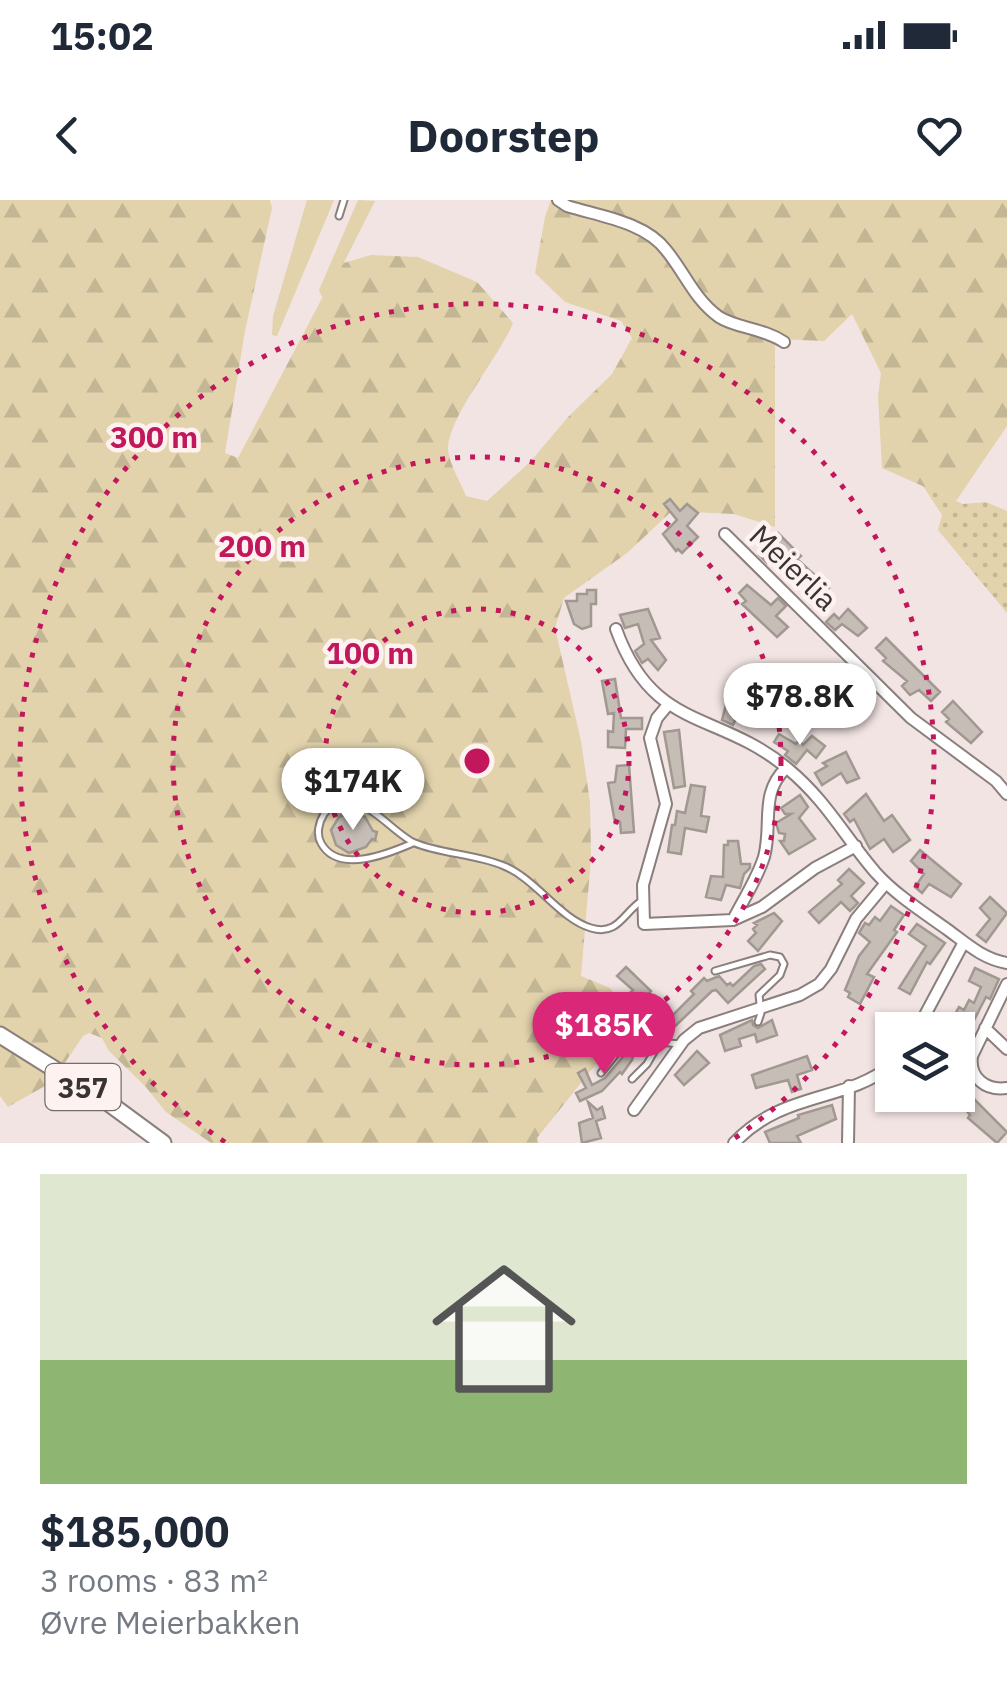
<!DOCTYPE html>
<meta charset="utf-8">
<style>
:root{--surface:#fff;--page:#f6f6f7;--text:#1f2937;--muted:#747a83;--line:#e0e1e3;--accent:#db2777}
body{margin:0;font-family:"IBM Plex Sans",sans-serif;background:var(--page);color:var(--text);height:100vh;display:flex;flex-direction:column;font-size:38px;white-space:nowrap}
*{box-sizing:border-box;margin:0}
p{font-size:32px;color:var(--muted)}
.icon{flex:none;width:55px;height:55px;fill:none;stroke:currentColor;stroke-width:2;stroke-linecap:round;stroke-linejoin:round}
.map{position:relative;height:943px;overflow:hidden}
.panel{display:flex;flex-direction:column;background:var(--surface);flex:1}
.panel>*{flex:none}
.buttons{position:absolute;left:875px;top:812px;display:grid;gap:20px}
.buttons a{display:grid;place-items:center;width:100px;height:100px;border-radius:0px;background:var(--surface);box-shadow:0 2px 8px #0004;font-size:50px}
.price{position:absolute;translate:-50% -85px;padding:0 22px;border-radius:35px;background:#fff;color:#222;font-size:32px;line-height:65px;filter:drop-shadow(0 2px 5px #0008)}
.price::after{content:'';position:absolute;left:50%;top:60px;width:30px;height:22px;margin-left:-15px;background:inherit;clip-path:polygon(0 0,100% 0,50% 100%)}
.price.on{background:var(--accent);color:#fff}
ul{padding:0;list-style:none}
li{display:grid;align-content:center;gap:20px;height:530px;padding:0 40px}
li+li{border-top:2px solid var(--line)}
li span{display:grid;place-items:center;height:310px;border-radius:0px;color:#555}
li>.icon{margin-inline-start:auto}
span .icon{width:180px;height:180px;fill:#fffc;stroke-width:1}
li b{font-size:42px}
.status{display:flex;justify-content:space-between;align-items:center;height:70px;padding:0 50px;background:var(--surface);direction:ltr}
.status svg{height:28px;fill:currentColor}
header{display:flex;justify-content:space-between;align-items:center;height:130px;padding:0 40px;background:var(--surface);font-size:45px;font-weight:700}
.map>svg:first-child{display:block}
</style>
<div class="status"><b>15:02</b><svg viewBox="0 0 49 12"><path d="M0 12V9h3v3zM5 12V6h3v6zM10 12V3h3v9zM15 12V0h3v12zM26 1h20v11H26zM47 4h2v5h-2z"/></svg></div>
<header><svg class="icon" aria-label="back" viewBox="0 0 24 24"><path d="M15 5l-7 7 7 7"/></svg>Doorstep<svg class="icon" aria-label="heart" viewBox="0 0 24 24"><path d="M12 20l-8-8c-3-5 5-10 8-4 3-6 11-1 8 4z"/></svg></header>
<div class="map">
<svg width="1007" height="943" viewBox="0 0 1007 943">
<defs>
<pattern id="forest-firs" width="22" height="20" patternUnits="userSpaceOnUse" patternTransform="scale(2.5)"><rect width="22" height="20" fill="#e2d3ad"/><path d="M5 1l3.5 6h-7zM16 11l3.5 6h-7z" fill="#c3b695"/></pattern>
<pattern id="park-dots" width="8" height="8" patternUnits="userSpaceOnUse" patternTransform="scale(2.5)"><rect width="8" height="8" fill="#e2d3ad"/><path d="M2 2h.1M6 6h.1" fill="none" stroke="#c3b695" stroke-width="1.8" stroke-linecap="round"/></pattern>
</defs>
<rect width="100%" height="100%" fill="#f1e4e2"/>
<path fill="url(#forest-firs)" d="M0 0H270L272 8 245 131 225 253 238 258 340 64 371 55 418 57 477 82 513 123C500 156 446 219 448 251 450 265 461 283 466 296L487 301 530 262 569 216 612 174 632 138 621 121 565 102 535 73 545 17 551 0H1007V226L956 301 882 268 878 196 881 173 852 114 824 141 775 139V327L734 314 672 311 627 353 564 398 555 428 581 541 590 602 591 658 581 776 610 788 620 802 612 844 537 938 538 943H211L166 912 145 886 109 851 102 838 89 833 83 836 52 882 8 907 0 896Z"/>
<path fill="url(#park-dots)" d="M923 286 963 304 986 302 1007 311V413L938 330 942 315Z"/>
<path fill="#e2d3ad" d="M307 0H334L277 136 272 135 273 116Z
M358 0 375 1 327 96 322 97 319 90Z"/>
<path fill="#c6bdb6" stroke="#a09891" stroke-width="2.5" d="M670 299 680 311 687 304 698 313 687 326 698 337 682 353 678 349 676 351 663 334 677 320 664 304Z
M778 333 801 356 797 359 829 388 819 398 802 382 798 386 793 380 798 375 776 354 767 363 759 355Z
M747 385 771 405 778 398 786 406 776 416 788 427 777 437 742 404 746 401 739 393Z
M587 390H596V404H591V426L582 429 574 424 566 401H577V394H587Z
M648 409 660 438 651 440 666 460 658 470 648 459 642 463 635 451 644 444 638 424 625 428 620 415Z
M848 409 867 428 858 436 842 424 835 430 826 422 834 414 839 419Z
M886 438 940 492 931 501 919 490 910 495 902 486 907 481 883 461 886 458 876 448Z
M615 479 621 518H642V529H626L625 548 608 547V531L613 532 614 513 608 514 602 481Z
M730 490 750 495 747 508 741 506 733 525 722 520Z
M953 501 982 532 971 543 946 522 949 519 942 512Z
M679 530 685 586 674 588 664 532Z
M779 534 796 544 799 540 803 545 812 536 825 546 816 558 807 550 796 564 785 555 788 551 774 542Z
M846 552 859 578 847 583 841 573 822 585 815 573 827 566 823 563Z
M629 565 634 632 621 633 620 622 615 623 608 583 615 582 617 566Z
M691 585 705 587 701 616 709 617 706 632 685 628 681 654 668 652 672 625H675L677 611 685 613Z
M866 594 884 621 892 615 910 640 893 652 884 639 870 649 854 619 850 622 844 614Z
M800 595 808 607 799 618 815 639 789 654 780 641H784L785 634 779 633 776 623 791 614H785L781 608Z
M354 612 365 617 373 631 377 632 375 640 372 639 366 647 349 653 336 645 331 630 339 617Z
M728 641H738L741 664H750V668L744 674 740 688 726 685 721 700 706 697 711 676 723 677 724 645H728Z
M920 650 961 684 951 697 929 684 922 693 915 687 924 674 911 661Z
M849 669 864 683 851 696 858 703 850 711 841 702 819 723 809 712 842 684 838 680Z
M990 697 1007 713 986 742 977 735 990 719 980 708Z
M891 706 904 715 894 730 897 732 867 774 874 777 860 804 848 797 850 793 845 790 859 756 870 742 859 733 865 723 869 725 875 717 880 721Z
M774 713 782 721 758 751 748 741 756 733 753 729 757 725 754 723Z
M917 724 945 743 930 764 927 762 910 794 899 788 926 746 909 734Z
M761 764 765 769 728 803 716 790 712 791 669 832 663 825 694 794 691 791 704 778 707 781 719 776 727 785 730 783 733 786 754 766Z
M626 767 651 791 638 806 627 796 633 790 617 776Z
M975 768 999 779 990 799 986 797 958 851V830H953L958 821 953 818 959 807 964 810 969 800 974 803 981 787 969 781Z
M752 820 753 825 758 828 772 820 777 835 757 842 755 834 739 839 741 846 725 851 720 835Z
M632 846 635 848 632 860 622 874 620 872 602 891 580 901 576 893 586 888 578 873 585 869 592 885 605 878Z
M697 851 709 863 684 885 675 875Z
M807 856 812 870 797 875 801 889 792 892 788 880 756 888 752 875Z
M967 878 966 891 1007 932 997 943 968 918 970 915 958 900V889Z
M588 902 597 910 602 907 605 918 596 921 601 938 582 943 579 923 593 918Z
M832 905 836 919 797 936 801 943H770L765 932 799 918 798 915Z"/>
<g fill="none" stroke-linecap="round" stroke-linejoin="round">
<defs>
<path id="lane" d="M339 16 344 0
M413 643C390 653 338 675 321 643 316 634 319 622 324 614 352 575 390 633 415 643 441 654 476 654 504 666 536 679 560 719 591 728 617 736 623 714 640 702
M715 771 770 755 780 757 784 764 780 775 759 795 761 813 758 822
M601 873 628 839 680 844
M632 879 647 864 659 843"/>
<path id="street" d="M558 0 567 6C599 16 645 22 666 50 685 73 694 99 719 117 736 128 763 128 784 142
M725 334 911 518 996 581 1007 594
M616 429C653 532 717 510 787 568 827 601 844 636 876 673 896 695 923 712 948 730 967 744 983 759 1007 763
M667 506 657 518 650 538 666 604 643 685 644 724 733 720 762 707 815 668 856 646
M733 720C743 700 757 679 764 657 773 624 759 594 786 568
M1007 784 972 856C969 878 986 891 1007 888
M985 828 1007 849
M917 830 964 742
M634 910 684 840 699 828 800 795 819 784 831 769 856 719 886 683
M734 943C783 891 844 903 892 865
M848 943 849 886"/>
<path id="primary" d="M0 835 110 904 163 943"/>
</defs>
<use href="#lane" stroke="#8a7f7d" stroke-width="9"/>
<use href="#street" stroke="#8a7f7d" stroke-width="14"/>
<use href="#primary" stroke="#8a7f7d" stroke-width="19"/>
<use href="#lane" stroke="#fff" stroke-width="5"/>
<use href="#street" stroke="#fff" stroke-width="10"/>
<use href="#primary" stroke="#fff" stroke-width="15"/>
</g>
<g fill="none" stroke="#c2185b" stroke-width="5" stroke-dasharray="5 10">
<circle cx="477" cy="561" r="152"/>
<circle cx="477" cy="561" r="304"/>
<path d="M225 942A457 457 0 1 1 729 942"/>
</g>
<g text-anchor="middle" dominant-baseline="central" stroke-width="9" stroke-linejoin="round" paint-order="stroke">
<rect fill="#fef2f0" stroke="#736d6c" stroke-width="2.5" x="45.5" y="864" width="75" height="46" rx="8"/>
<g font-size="28" font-weight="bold" fill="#383433">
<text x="83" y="887">357</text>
</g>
<g font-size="30" fill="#383433" stroke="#fef2f0">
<text transform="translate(794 367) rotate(44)">Meierlia</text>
</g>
</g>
<circle cx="477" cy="561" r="15" fill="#c2185b" stroke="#fef2f0" stroke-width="5"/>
<g font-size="30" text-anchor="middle" font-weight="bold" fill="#c2185b" stroke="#fef2f0" stroke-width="9" stroke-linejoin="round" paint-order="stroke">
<text x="154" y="248">300 m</text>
<text x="262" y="357">200 m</text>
<text x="370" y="464">100 m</text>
</g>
</svg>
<div class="buttons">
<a><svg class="icon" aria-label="layers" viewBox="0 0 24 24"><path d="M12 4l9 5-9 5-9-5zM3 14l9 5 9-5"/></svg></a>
</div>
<b class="price" style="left:800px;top:548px">$78.8K</b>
<b class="price" style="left:353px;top:633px">$174K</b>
<b class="price on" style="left:604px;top:877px">$185K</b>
</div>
<section class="panel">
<ul>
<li><span style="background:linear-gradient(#dfe7d0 60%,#8fb573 0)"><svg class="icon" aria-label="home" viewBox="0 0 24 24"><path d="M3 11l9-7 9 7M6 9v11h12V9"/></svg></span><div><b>$185,000</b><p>3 rooms · 83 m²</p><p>Øvre Meierbakken</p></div></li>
</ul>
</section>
